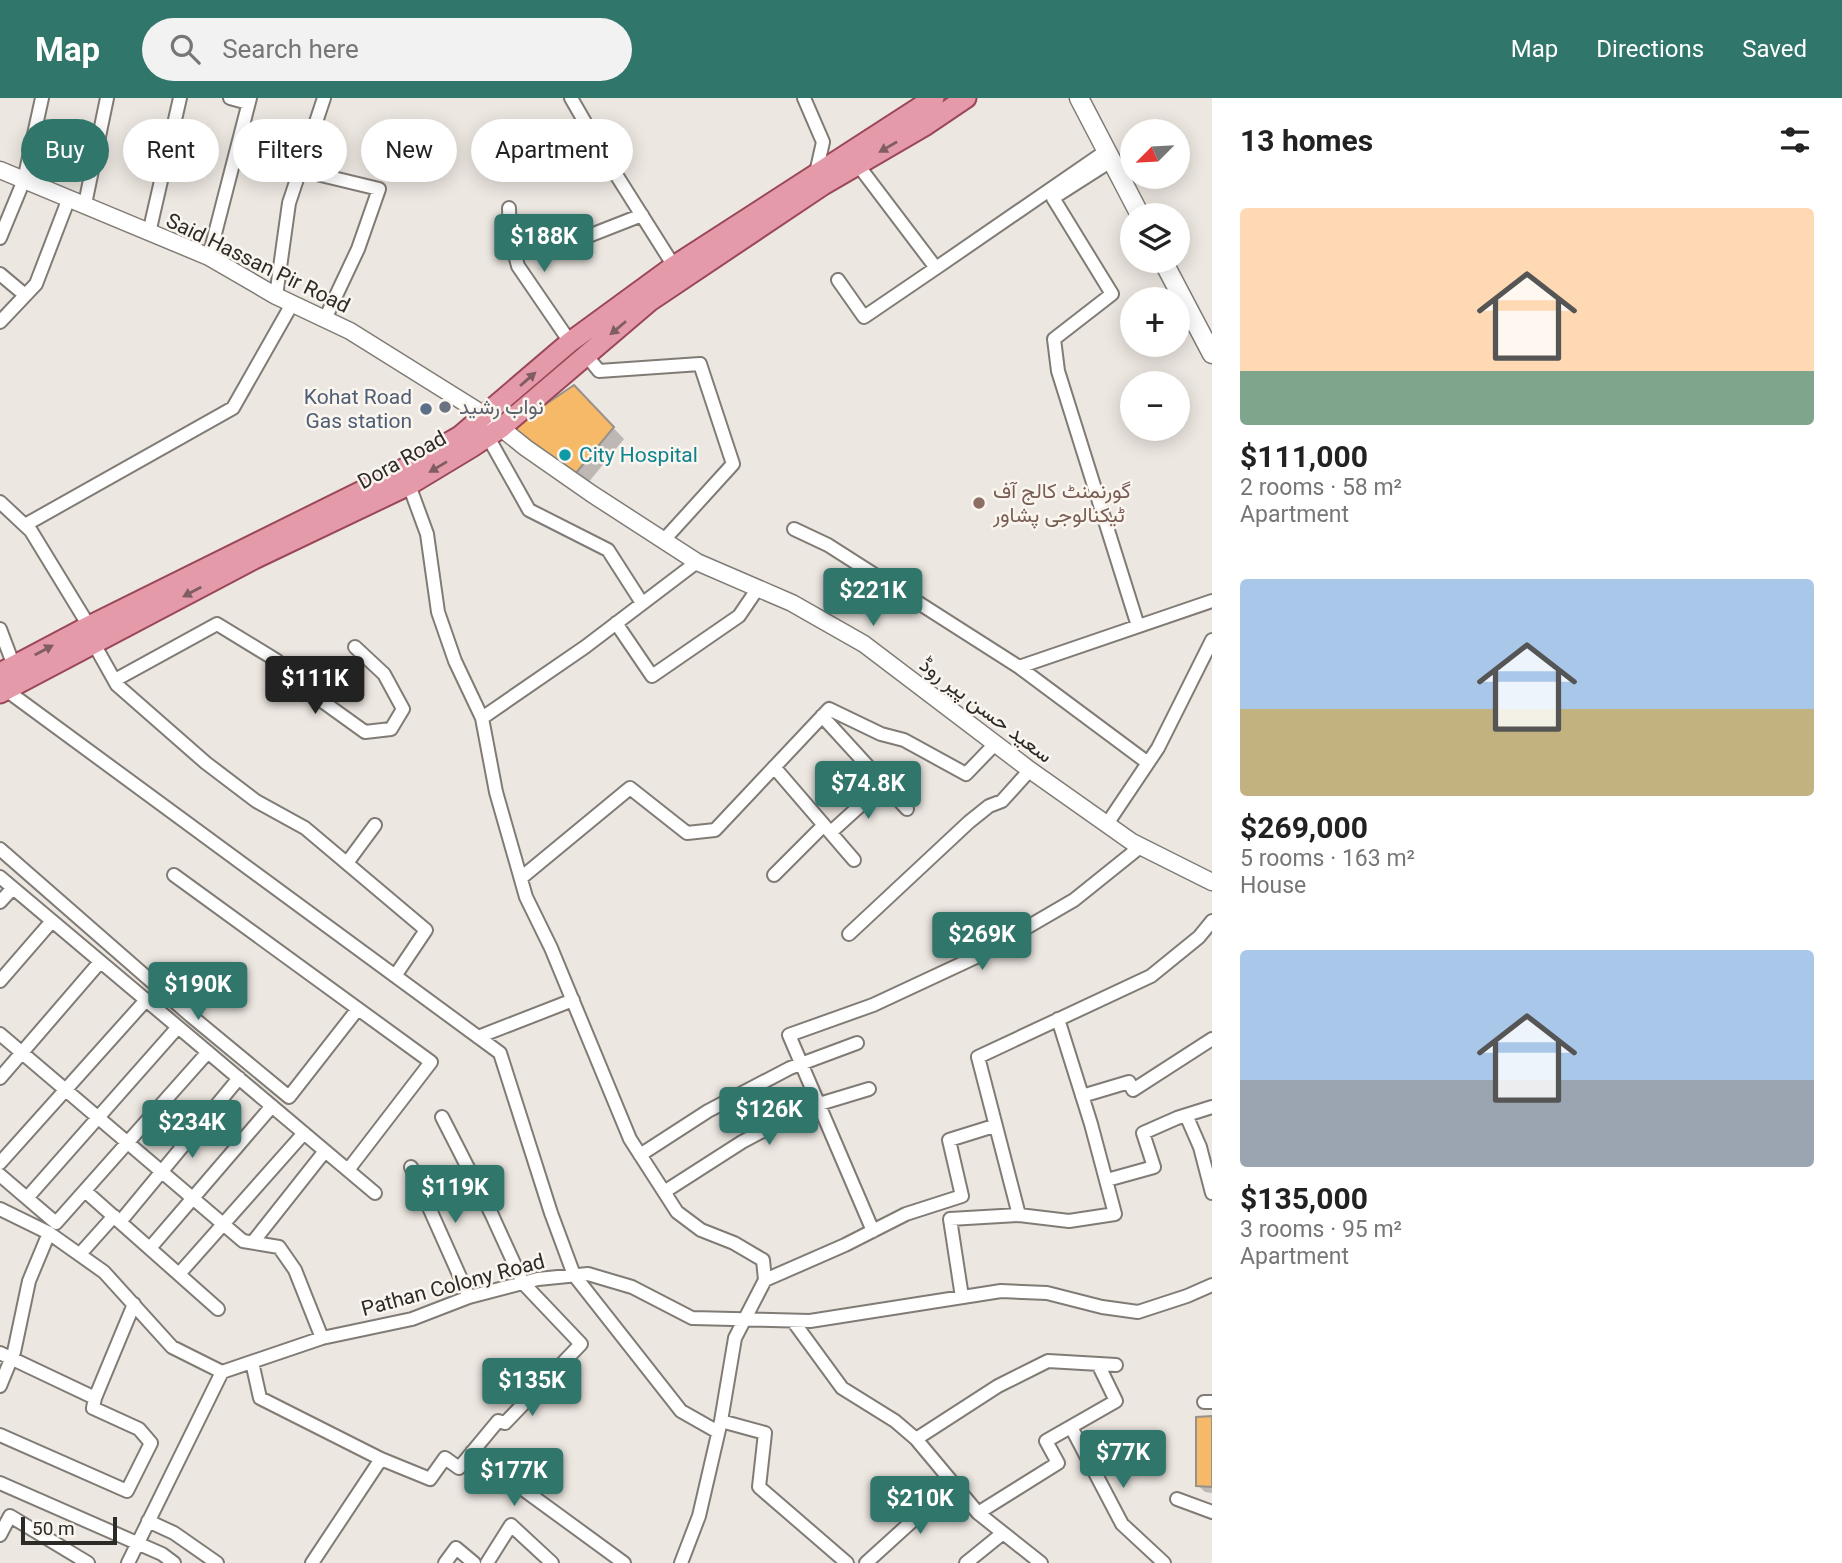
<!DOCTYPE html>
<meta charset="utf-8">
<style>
:root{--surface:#fff;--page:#f2f2f2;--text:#222;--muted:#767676;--accent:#30766b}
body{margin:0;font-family:Roboto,Vazirmatn,sans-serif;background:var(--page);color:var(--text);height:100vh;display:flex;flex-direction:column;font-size:26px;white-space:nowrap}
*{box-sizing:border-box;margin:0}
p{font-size:23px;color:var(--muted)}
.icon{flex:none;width:38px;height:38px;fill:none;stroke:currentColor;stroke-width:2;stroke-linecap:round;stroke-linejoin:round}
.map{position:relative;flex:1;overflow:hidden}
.details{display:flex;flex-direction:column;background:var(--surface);width:630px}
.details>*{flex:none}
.guide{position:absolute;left:21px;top:21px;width:665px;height:63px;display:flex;gap:14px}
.needle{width:46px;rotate:246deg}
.controls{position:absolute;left:1120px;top:21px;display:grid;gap:14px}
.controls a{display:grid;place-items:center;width:70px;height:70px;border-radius:50%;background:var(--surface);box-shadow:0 4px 18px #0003;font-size:35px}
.scale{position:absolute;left:21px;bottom:18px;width:96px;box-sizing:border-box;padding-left:7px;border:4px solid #2d2b28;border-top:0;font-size:19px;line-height:24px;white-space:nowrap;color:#2d2b28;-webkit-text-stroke:5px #faf5ee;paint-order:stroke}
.price{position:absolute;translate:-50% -60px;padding:0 16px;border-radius:7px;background:var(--accent);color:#fff;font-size:23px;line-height:46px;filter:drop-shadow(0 2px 4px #0008)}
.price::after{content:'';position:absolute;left:50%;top:42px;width:21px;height:16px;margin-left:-10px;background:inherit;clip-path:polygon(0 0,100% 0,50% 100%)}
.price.on{background:#222;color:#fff}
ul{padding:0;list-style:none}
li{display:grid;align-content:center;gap:14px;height:371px;padding:0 28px}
li span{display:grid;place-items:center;height:217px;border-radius:7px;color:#555}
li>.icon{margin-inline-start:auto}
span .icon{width:126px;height:126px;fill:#fffc;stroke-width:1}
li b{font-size:30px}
h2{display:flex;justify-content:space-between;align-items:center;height:84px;padding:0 28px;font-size:30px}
.tag{padding:0 24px;border-radius:32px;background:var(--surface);box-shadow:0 4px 18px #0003;font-size:24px;line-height:63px}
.tag.on{background:var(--accent);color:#fff}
header{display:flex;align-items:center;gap:42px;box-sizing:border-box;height:98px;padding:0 35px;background:var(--accent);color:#fff}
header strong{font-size:33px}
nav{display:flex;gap:38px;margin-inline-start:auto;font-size:24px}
.search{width:490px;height:63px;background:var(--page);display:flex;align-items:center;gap:18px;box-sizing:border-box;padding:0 24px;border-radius:38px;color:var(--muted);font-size:26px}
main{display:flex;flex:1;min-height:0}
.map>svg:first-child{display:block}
</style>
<header>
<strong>Map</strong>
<div class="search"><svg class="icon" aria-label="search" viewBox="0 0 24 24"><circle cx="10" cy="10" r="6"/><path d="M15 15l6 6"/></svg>Search here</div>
<nav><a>Map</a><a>Directions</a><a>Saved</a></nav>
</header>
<main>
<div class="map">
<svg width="1212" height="1465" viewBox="0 0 1212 1465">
<rect width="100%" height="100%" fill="#ede7e1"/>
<path fill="#0003" d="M585 300 624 341 583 391 521 343Z
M1198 1320H1212V1395L1205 1394 1198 1387Z"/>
<path fill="#f5b967" stroke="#97928b" stroke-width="2" d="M574 287 614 329 571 381 508 332Z
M1212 1318V1389L1196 1388V1319Z"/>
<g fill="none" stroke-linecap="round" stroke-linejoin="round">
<defs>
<path id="minor" d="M230 0 248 5
M571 0 605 59 677 173
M804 0 823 44 816 75
M1111 63 1053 100 1112 196 1054 241 1058 273 1138 528
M858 67 936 170 1106 53
M300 72 379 91 358 151 325 221
M85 106 107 0
M509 110 510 138 518 168 570 244
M149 135 180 0
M0 140 24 82 42 0
M550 153 642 117
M209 159 250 0
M0 176 25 197
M838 182 864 219 936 170
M276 198 289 105 324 0
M0 224 36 186 69 100
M586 257 599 273 700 266 733 366 663 443
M488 339 529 412 608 452 642 505
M409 387 427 436 438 514 455 563 482 620 496 694 526 799 551 850 630 1041 677 1114 701 1132 734 1145 763 1162 765 1182 735 1240 721 1323 699 1418 681 1465
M0 404 31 433 89 528
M25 427 233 310 292 206
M794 431 828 447 1019 569 1212 503
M616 525 652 578 739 518 758 490
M0 531 14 568
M94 546 117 587 206 665 256 703 305 730 426 832 395 878
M1019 569 1148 665
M115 582 217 526 276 562 315 598 365 634 391 631 403 611 384 576 355 549
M6 592 500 955 551 1115 574 1177 681 1313 718 1334
M822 618 907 711
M482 620 585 549 697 464
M774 669 854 762
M1107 726 1158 650 1212 542
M831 734 884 686
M0 751 191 918 289 999 357 912
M347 765 375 727
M174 777 431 964 348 1072
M774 777 824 727
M0 779 375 1095
M521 780 630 690 687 735 715 732 829 611 881 636 904 642 966 676 995 646
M0 804 13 790
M849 836 969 724 989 708 1002 703 1030 672
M0 883 52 823
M0 936 243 1143 279 1149 295 1172 322 1240
M478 939 573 902
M0 980 100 864
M1082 998 1129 984 1133 992 1212 941
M1186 1017 1200 1049 1212 1095
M640 1057 708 1013 790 970 857 945
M0 1065 146 902
M411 1069 469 1199
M0 1077 56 1125 208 954
M1107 1082 1154 1069 1143 1035 1177 1020 1212 1009
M85 1093 218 1211
M664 1094 742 1044 806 1010 869 991
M27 1100 178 929
M0 1111 49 1135 104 1174 172 1249 222 1274 322 1240 412 1221 469 1199 538 1181 588 1176 632 1189 692 1220 810 1223 1001 1193 1047 1195 1102 1209 1138 1214 1187 1198 1212 1187
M1019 1117 1069 1123 1115 1116 1091 1026 1058 921
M120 1124 239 980
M873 1133 789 937 873 907 976 859 1074 802 1140 749
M253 1144 325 1053
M150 1150 272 1008
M80 1156 114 1118
M179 1176 304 1035
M765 1182 845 1147 906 1116 962 1098 949 1042 994 1028
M962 1199 950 1121 1019 1117 978 959 1151 878 1199 839 1212 823
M793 1223 842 1290 895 1323 916 1341 978 1415 1041 1465
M0 1255 95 1300 134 1206
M252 1264 260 1300 381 1361 312 1465
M0 1288 14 1254 29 1183 49 1135
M1204 1304H1212
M721 1323 765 1335 759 1389 847 1465
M1071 1329 1122 1426 1164 1465
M0 1337 127 1393 151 1345 139 1331 93 1310 95 1300
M916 1341 998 1288 1048 1263 1116 1267
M472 1354 624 1465
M381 1361 430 1381 445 1360 459 1370 498 1323 505 1325 581 1246 523 1185 491 1115 442 1019
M0 1385 162 1456 174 1465
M1177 1401 1212 1414
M978 1415 1058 1365 1046 1343 1116 1303 1098 1266
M148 1423 174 1435 217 1465
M0 1437 10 1418 88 1465
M128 1465 222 1274
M445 1465 456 1450 474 1465
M487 1465 511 1427 552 1465
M866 1465 953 1386
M966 1465 1003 1435"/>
<path id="tertiary" d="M0 72 209 159 276 198 350 233 486 318 526 350 592 396 697 464 792 505 864 546 1030 672 1132 744 1212 784"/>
<path id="secondary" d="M1079 0 1140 117
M1163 163 1212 256"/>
<path id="primary" d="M0 575 89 528 388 380 460 338 570 244 674 168 934 0
M0 595 254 461 409 387 472 349 501 330 650 203 823 87 926 27 966 0"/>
</defs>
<use href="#minor" stroke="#807b75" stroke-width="16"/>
<use href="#tertiary" stroke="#807b75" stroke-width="19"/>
<use href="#secondary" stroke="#807b75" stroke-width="21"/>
<use href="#primary" stroke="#9a4757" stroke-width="23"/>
<use href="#minor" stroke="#fff" stroke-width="12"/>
<use href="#tertiary" stroke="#fff" stroke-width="16"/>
<use href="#secondary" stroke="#fff" stroke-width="18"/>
<use href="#primary" stroke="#e59aaa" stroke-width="19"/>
</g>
<defs><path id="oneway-solid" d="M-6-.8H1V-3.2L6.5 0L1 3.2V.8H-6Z" transform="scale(1.75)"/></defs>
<g fill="#805d62">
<use href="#oneway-solid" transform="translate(888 49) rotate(150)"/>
<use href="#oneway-solid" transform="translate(618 230) rotate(140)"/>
<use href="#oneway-solid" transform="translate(528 281) rotate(-41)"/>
<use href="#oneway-solid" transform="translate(438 369) rotate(149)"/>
<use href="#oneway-solid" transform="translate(192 494) rotate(152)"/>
<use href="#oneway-solid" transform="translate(44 552) rotate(-28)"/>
</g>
<circle fill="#6b7280" stroke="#faf5ee" stroke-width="2.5" cx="445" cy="309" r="7"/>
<circle fill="#5c6f8a" stroke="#faf5ee" stroke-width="2.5" cx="426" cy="311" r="7"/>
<circle fill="#0f9aa8" stroke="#faf5ee" stroke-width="2.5" cx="565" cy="357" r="7"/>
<circle fill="#8d6e63" stroke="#faf5ee" stroke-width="2.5" cx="979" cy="405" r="7"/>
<g text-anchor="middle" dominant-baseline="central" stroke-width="5" stroke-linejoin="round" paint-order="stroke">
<g font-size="21" fill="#2d2b28" stroke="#faf5ee">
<text transform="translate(258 165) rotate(26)">Said Hassan Pir Road</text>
<text transform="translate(402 362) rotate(-29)">Dora Road</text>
<text transform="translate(986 612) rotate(37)">سعید حسن پیر روڈ</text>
<text transform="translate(453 1187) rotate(-15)">Pathan Colony Road</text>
</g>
<g font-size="21" fill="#4e5e75" stroke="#faf5ee" text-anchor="end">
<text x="412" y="299">Kohat Road<tspan x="412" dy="24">Gas station</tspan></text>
</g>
<g font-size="21" fill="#5b616d" stroke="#faf5ee" text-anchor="start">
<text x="459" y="309">نواب رشید</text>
</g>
<g font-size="21" fill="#0d838f" stroke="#faf5ee" text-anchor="start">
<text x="579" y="357">City Hospital</text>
</g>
<g font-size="21" fill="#785e54" stroke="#faf5ee" text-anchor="start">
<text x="993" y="393">گورنمنٹ کالج آف<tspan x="993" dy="24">ٹیکنالوجی پشاور</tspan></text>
</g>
</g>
</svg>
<div class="controls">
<a><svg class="needle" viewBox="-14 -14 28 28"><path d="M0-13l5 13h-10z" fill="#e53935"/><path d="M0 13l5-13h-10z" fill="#767676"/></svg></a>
<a><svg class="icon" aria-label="layers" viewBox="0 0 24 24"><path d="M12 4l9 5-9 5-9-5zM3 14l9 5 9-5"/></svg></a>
<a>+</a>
<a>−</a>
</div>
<div class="scale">50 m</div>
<b class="price" style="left:544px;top:176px">$188K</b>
<b class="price" style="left:873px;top:530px">$221K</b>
<b class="price on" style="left:315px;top:618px">$111K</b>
<b class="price" style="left:868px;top:723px">$74.8K</b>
<b class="price" style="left:982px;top:874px">$269K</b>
<b class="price" style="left:198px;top:924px">$190K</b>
<b class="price" style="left:769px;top:1049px">$126K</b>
<b class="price" style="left:192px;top:1062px">$234K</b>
<b class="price" style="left:455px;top:1127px">$119K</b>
<b class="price" style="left:532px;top:1320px">$135K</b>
<b class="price" style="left:1123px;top:1392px">$77K</b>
<b class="price" style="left:514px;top:1410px">$177K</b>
<b class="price" style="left:920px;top:1438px">$210K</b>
<div class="guide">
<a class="tag on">Buy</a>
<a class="tag">Rent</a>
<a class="tag">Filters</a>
<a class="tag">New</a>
<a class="tag">Apartment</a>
</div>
</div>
<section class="details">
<h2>13 homes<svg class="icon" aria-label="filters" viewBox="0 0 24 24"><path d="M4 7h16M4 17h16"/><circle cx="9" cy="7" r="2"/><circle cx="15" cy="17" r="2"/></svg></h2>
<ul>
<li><span style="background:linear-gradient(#ffd9b3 75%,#7fa58c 0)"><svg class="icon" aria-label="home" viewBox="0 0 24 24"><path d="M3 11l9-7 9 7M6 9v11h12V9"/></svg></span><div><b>$111,000</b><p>2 rooms · 58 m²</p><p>Apartment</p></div></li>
<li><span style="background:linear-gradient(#a9c7e8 60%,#c2b280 0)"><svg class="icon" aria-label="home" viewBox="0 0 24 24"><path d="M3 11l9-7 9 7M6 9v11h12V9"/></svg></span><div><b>$269,000</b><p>5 rooms · 163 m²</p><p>House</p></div></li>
<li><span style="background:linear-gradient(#a9c7e8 60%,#9aa5b1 0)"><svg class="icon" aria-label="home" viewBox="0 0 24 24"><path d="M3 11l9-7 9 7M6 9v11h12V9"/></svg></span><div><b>$135,000</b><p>3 rooms · 95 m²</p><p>Apartment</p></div></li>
</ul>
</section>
</main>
